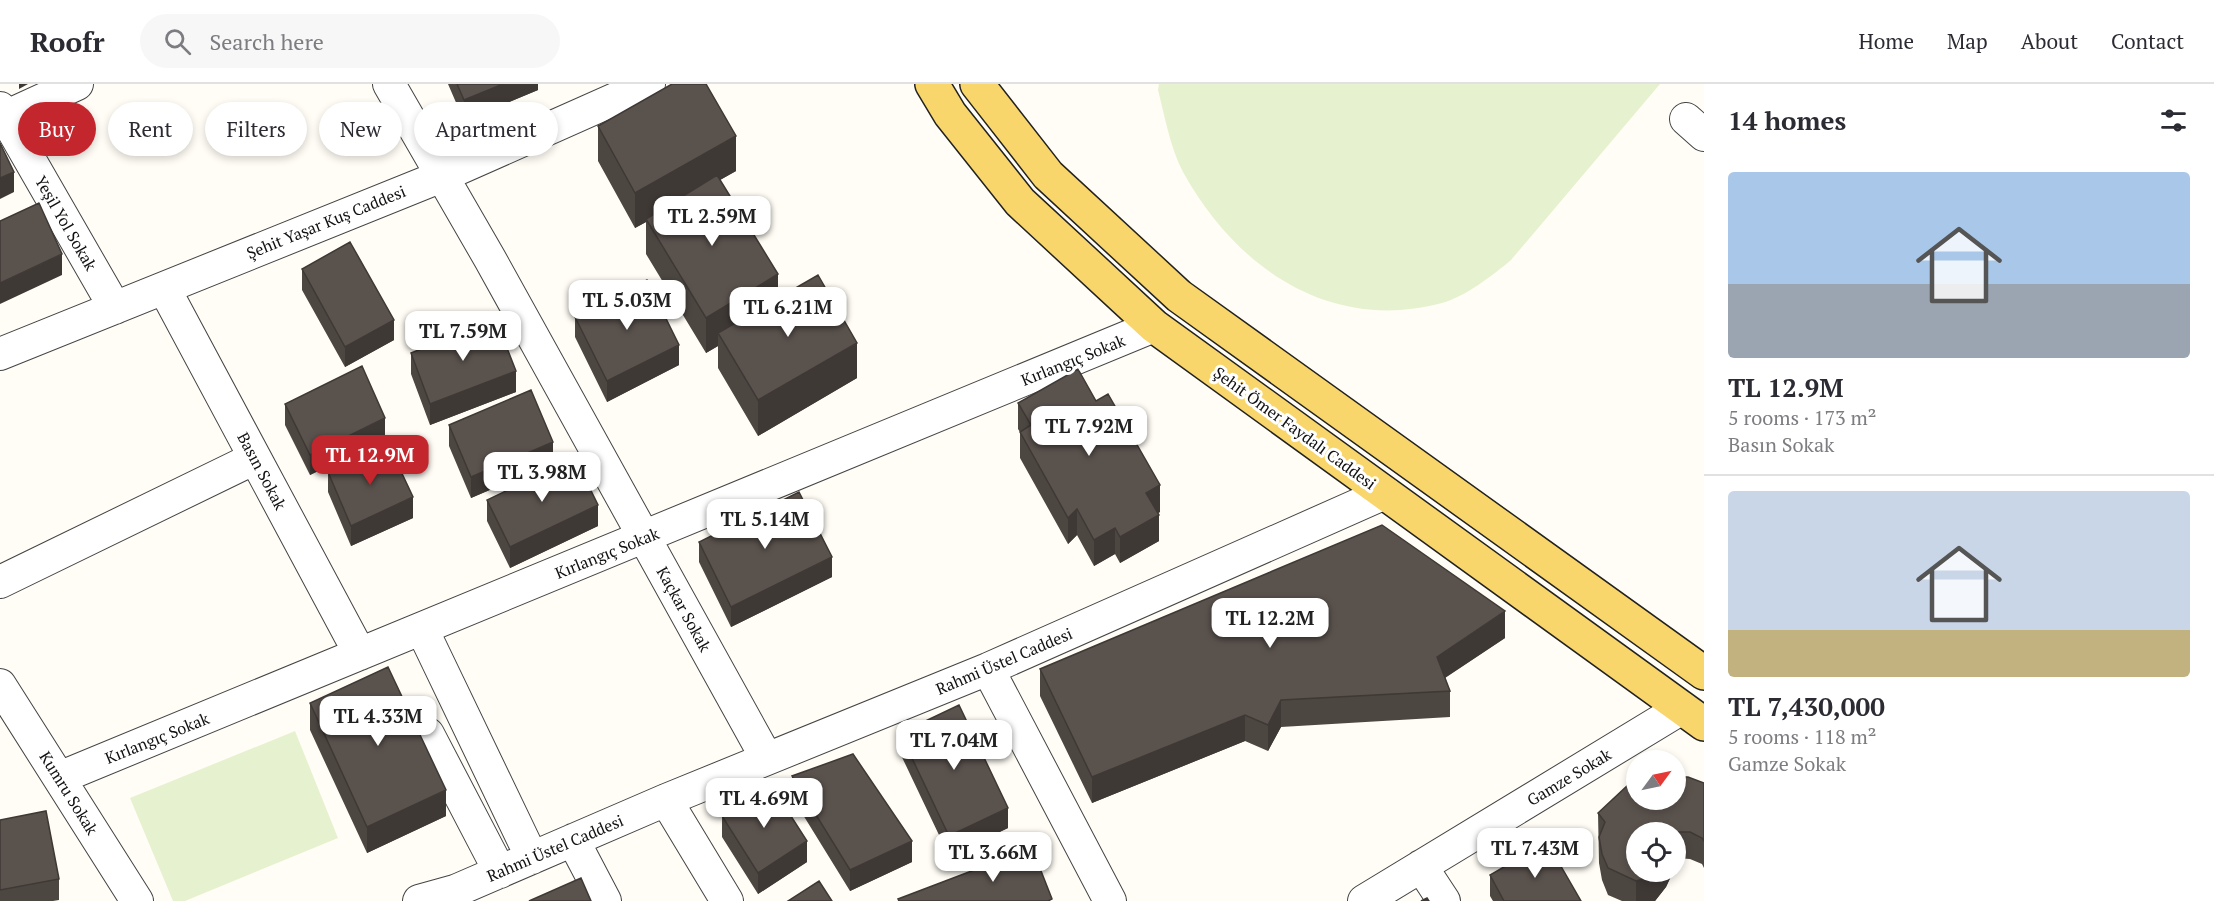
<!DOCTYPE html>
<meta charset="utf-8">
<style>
:root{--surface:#fff;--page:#f7f7f7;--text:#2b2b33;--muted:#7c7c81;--line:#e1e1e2;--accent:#c4262e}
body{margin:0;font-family:"PT Serif",serif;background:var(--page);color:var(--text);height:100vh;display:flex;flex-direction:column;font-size:22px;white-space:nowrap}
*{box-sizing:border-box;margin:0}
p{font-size:20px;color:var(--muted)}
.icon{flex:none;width:33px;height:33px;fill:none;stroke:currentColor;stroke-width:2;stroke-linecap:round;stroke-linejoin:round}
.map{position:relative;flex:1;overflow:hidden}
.panel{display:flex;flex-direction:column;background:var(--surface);width:510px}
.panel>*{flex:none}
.guide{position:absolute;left:18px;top:18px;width:570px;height:54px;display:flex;gap:12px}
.needle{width:39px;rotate:57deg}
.fabs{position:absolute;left:1626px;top:666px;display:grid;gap:12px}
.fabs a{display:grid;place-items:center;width:60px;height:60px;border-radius:50%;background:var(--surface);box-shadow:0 3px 9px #0003;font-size:30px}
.price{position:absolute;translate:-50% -51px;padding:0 14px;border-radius:12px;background:#fff;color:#222;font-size:20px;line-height:39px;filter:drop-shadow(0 2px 3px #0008)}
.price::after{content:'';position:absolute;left:50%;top:36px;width:18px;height:14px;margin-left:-9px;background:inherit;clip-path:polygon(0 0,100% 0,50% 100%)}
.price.active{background:var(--accent);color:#fff}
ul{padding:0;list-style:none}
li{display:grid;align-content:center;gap:12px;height:318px;padding:0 24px}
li+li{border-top:2px solid var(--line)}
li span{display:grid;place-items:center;height:186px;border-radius:6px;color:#555}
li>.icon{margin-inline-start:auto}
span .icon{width:108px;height:108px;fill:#fffc;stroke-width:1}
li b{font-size:26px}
h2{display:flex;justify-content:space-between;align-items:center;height:72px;padding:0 24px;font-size:26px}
.tag{padding:0 21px;border-radius:27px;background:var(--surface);box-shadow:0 3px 9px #0003;font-size:21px;line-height:54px}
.tag.active{background:var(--accent);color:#fff}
header{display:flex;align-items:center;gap:36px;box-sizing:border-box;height:84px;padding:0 30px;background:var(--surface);border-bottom:2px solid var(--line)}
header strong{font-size:28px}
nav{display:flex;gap:33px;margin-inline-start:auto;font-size:21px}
.search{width:420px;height:54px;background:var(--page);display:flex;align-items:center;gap:15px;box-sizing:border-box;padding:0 21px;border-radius:33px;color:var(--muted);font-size:22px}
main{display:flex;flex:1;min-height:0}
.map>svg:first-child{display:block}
</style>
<header>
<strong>Roofr</strong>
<div class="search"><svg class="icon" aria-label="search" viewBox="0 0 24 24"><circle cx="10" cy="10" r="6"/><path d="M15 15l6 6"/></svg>Search here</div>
<nav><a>Home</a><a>Map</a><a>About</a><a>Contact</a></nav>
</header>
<main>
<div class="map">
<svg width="1704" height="817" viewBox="0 0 1704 817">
<rect width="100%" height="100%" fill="#fffdf5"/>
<path fill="#e6f2cf" d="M1159 0H1660L1511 176C1493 191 1465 213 1442 219 1330 249 1236 184 1183 88 1170 63 1165 33 1158 6Z
M295 647 338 754 185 817H173L130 714Z"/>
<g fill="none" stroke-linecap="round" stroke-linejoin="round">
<defs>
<path id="minor" d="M389 0 490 175 767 675
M0 24 115 224
M5 33 77 0
M1686 35 1704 51
M164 204 360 570
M0 270 442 92 649 0
M0 498 255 374
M422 545 532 774
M988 585 1110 817
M0 601 137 817
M428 650 500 788
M59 694 1154 242
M666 716 727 817
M573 756 605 817
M1421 782 1444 817
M419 817 455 807 666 716 988 585 1385 409
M1364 817 1682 624"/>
<path id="major" d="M932 0 950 30 1020 118 1154 242 1704 640
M977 0 1048 91 1179 212 1704 589"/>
</defs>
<use href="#minor" stroke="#444" stroke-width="34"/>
<use href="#major" stroke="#222" stroke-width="36"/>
<use href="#minor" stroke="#fff" stroke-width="32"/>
<use href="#major" stroke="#f9d66b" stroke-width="33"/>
</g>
<path fill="#4d4742" d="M448 0H538V6L464 37Z
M598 42 736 87 720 96 778 214 857 294 758 352 718 284V262L706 269 646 170V138L635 144 598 77Z
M302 185 394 256 345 283 302 206Z
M575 233 679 281 607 318 575 253Z
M411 269 516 308 430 341 411 290Z
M1018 319 1160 428 1158 429 1159 457 1120 479 1115 470 1094 482 1077 451 1068 460 1020 374V348L1018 345Z
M285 320 385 354 310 391 285 341Z
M449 341 553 379 471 414 449 362Z
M328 388 413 434 351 462 328 408Z
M487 416 598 442 510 484 487 437Z
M699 458 832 493 731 543 699 478Z
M1505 554 1445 594 1450 607V633L1281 643 1268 667 1245 657 1092 719 1040 612V585Z
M310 619 446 732 367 769 310 646Z
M900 649 1008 744 949 772 900 669Z
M792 692 912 778 850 807 792 713Z
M1704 699V784L1702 780 1690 775 1676 774V748H1636V788H1673L1666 803 1655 817H1622L1608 811 1602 796 1599 779 1598 729Z
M722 732 807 778 758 810 722 753Z
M0 736 59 795V816L53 817H0Z
M1490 791 1581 817H1493L1490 812Z"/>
<path fill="#3f3936" d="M19 0H28L19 5Z
M503 0H538V6L464 37V16Z
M736 52V87L647 137 646 135V138L635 144V109Z
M14 88V108L0 115V94Z
M62 170V191L0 220V199Z
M778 190V225L718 249V262L706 269V234Z
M394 236V256L345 283V263Z
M857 259V294L758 352V316Z
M679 261V281L607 318V297Z
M516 287V308L430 341V320Z
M385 334V354L310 391V371Z
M553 358V379L471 414V393Z
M1160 401V428L1146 435V409Z
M413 413V434L351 462V442Z
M598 421V442L510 484V463Z
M1077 425V451L1068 460V434Z
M1159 431V457L1120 479V453Z
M1115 444V470L1094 482V456Z
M832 473V493L731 543V523Z
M1505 527V554L1437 599V573Z
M1281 616V643L1268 667V641Z
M1245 631V657L1092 719V693Z
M446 706V732L367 769V743Z
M1008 724V744L949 772V752Z
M807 757V778L758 810V789Z
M912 757V778L850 807V786Z
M1658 788H1673L1666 803 1655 817H1636V797Z"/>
<path fill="#5a524d" stroke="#3f3936" stroke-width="1.5" d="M457 0H503L464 16Z
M672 0H706L736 52 635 109 598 42Z
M0 59 14 88 0 94Z
M717 91 778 190 706 234 646 135Z
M39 119 62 170 0 199V137Z
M350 158 394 236 345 263 302 185Z
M818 191 857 259 758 316 718 249Z
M647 196 679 261 607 297 575 233Z
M496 236 516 287 430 320 411 269Z
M362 282 385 334 310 371 285 320Z
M1078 285 1096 317 1108 310 1160 401 1146 409 1159 431 1120 453 1115 444 1094 456 1077 425 1068 434 1020 348 1031 341 1018 319Z
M531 306 553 358 471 393 449 341Z
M390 364 413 413 351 442 328 388Z
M575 374 598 421 510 463 487 416Z
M799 408 832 473 731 523 699 458Z
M1382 441 1505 527 1437 573 1450 607 1281 616 1268 641 1245 631 1092 693 1040 585Z
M388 583 446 706 367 743 310 619Z
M959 621 1008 724 949 752 900 649Z
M853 670 912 757 850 786 792 692Z
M1676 693H1688L1704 699V757L1702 754 1690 748H1636V788H1658L1654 792 1636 797 1608 784 1602 770 1599 753 1605 738 1598 729 1627 702 1636 699V716H1676Z
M771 701 807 757 758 789 722 732Z
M46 727 59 795 0 806V736Z
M1547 758 1581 817H1504L1490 791Z
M1032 764 1052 815 1048 817H899L898 815Z
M581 794 591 817H529Z
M819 797 832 817H788Z
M1427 814 1429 817H1421Z"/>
<g text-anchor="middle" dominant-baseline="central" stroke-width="6" stroke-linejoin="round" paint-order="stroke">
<g font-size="16" fill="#111" stroke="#fff">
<text transform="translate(326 138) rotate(-22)">Şehit Yaşar Kuş Caddesi</text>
<text transform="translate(66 139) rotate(60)">Yeşil Yol Sokak</text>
<text transform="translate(1073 276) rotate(-22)">Kırlangıç Sokak</text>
<text transform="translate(1295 344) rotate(36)">Şehit Ömer Faydalı Caddesi</text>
<text transform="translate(262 387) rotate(62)">Basın Sokak</text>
<text transform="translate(607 469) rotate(-22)">Kırlangıç Sokak</text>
<text transform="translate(684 525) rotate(61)">Kaçkar Sokak</text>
<text transform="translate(1004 577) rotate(-23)">Rahmi Üstel Caddesi</text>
<text transform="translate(157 654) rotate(-22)">Kırlangıç Sokak</text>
<text transform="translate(1569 693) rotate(-31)">Gamze Sokak</text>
<text transform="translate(69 709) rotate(58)">Kumru Sokak</text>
<text transform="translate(555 764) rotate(-23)">Rahmi Üstel Caddesi</text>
</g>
</g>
</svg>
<div class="fabs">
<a><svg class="needle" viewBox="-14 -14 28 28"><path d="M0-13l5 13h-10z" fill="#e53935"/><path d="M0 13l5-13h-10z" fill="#7c7c81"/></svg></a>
<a><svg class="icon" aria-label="locate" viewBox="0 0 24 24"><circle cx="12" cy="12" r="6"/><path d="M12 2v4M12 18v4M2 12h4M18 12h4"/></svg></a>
</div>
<b class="price" style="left:712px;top:163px">TL 2.59M</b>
<b class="price" style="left:627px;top:247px">TL 5.03M</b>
<b class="price" style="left:788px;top:254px">TL 6.21M</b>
<b class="price" style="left:463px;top:278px">TL 7.59M</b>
<b class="price" style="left:1089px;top:373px">TL 7.92M</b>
<b class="price active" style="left:370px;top:402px">TL 12.9M</b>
<b class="price" style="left:542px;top:419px">TL 3.98M</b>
<b class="price" style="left:765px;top:466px">TL 5.14M</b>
<b class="price" style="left:1270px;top:565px">TL 12.2M</b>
<b class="price" style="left:378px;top:663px">TL 4.33M</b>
<b class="price" style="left:954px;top:687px">TL 7.04M</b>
<b class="price" style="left:764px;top:745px">TL 4.69M</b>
<b class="price" style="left:1535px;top:795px">TL 7.43M</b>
<b class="price" style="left:993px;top:799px">TL 3.66M</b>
<div class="guide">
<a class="tag active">Buy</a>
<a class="tag">Rent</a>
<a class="tag">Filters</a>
<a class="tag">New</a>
<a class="tag">Apartment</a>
</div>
</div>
<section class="panel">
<h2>14 homes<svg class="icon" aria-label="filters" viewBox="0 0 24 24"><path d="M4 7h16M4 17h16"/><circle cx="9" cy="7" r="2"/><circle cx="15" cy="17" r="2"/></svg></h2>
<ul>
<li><span style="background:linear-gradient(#a9c7e8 60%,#9aa5b1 0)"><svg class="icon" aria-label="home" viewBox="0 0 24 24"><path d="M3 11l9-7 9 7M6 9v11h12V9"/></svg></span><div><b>TL 12.9M</b><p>5 rooms · 173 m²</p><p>Basın Sokak</p></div></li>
<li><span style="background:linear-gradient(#c9d6e8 75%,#c2b280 0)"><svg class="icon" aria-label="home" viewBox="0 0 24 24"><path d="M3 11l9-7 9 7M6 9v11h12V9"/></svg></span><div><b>TL 7,430,000</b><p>5 rooms · 118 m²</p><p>Gamze Sokak</p></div></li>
</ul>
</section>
</main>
